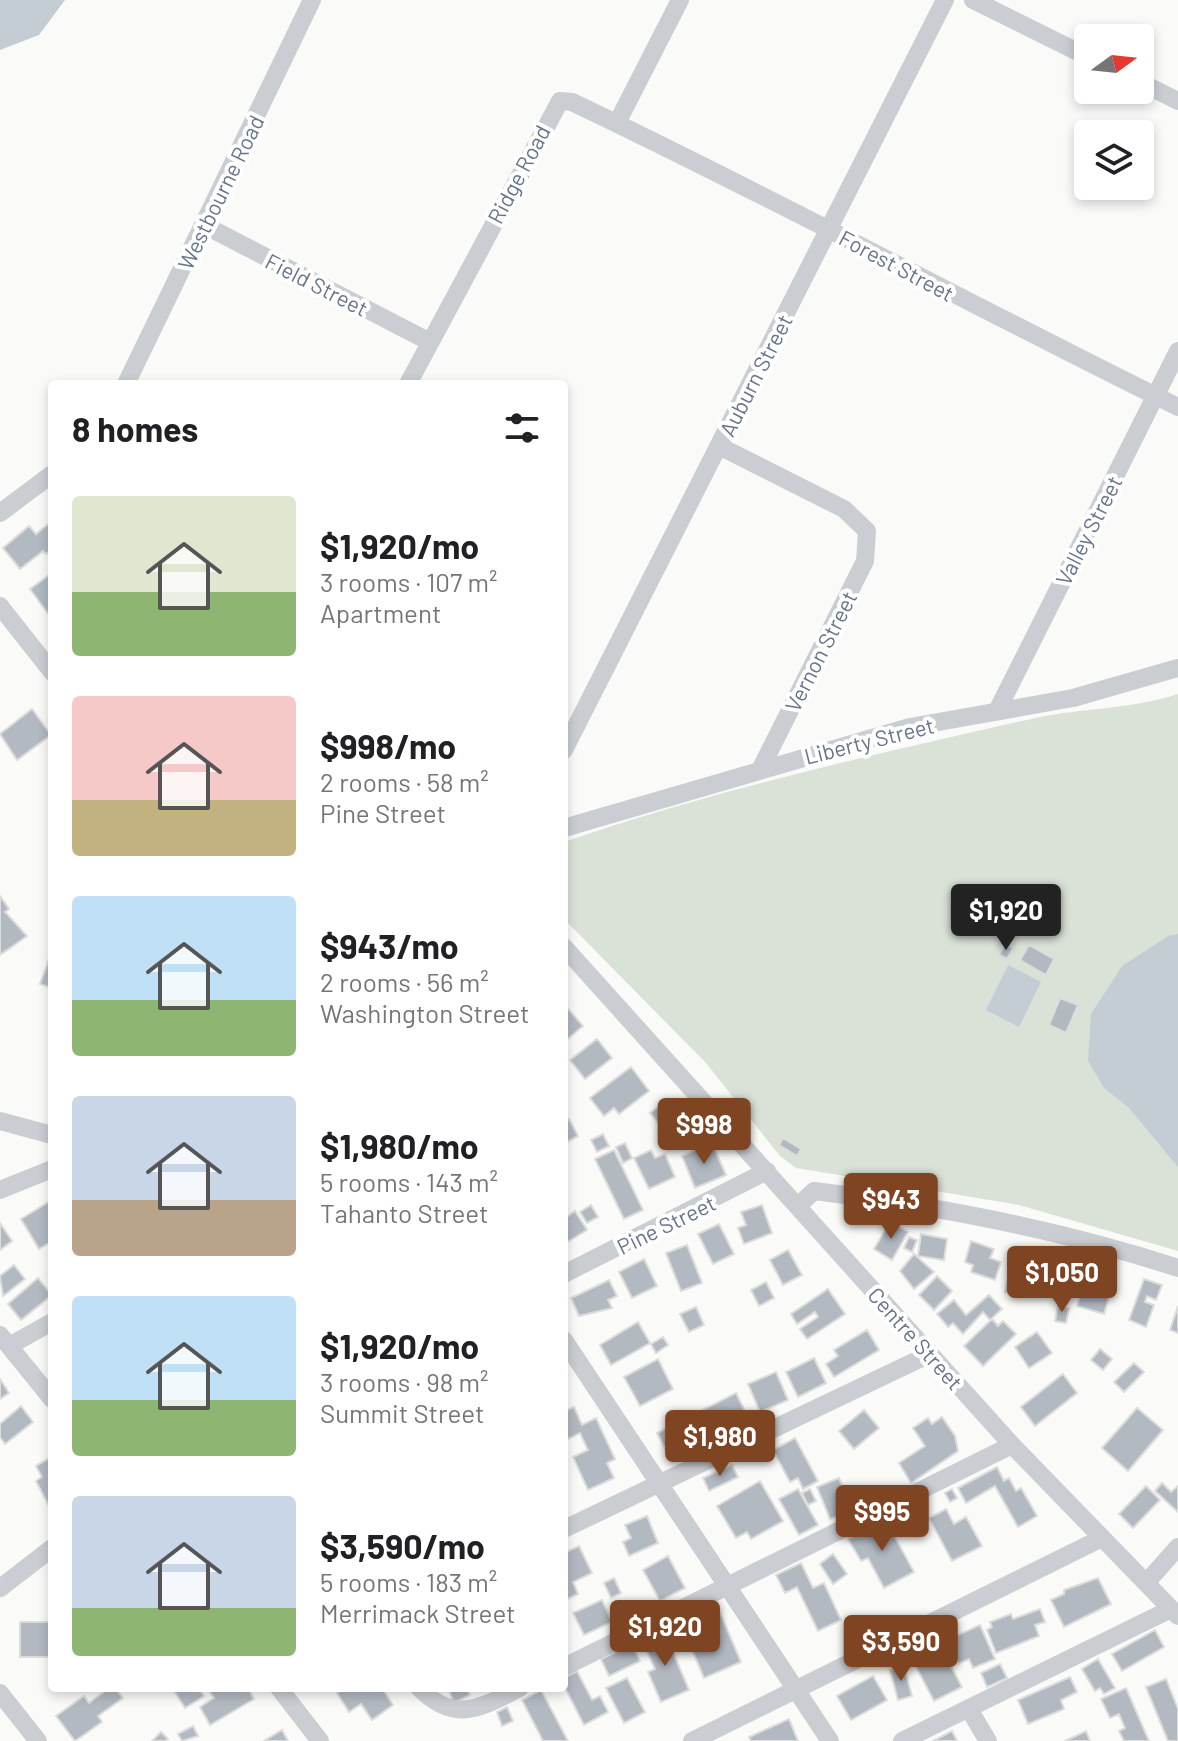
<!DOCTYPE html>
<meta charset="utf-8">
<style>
:root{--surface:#fff;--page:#f2f2f2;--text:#202124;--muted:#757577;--accent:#7f4422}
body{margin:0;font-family:Barlow,sans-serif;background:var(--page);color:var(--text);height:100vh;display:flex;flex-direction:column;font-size:30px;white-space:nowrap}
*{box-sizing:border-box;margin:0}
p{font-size:26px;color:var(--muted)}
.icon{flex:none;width:44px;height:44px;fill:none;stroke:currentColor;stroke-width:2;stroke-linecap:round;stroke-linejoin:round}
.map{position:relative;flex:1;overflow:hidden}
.sheet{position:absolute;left:48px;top:380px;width:520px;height:1312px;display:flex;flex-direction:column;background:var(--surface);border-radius:8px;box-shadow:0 4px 12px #0003}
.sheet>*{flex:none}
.needle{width:52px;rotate:75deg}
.tools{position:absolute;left:1074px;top:24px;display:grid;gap:16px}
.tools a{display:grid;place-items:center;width:80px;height:80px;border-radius:8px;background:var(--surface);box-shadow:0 4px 12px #0003;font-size:40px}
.price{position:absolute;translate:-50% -68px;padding:0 18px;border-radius:8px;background:var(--accent);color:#fff;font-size:26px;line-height:52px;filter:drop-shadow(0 2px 4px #0008)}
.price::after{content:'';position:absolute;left:50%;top:48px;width:24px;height:18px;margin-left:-12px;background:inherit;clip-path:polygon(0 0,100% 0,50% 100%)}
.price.active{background:#222;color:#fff}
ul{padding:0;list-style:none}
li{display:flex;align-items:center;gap:24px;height:200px;padding:0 24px}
li span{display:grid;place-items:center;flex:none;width:224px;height:160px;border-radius:8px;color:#555}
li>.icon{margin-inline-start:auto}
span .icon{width:96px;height:96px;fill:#fffc;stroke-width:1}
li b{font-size:34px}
h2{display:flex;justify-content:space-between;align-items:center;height:96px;padding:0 24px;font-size:34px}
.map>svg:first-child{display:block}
</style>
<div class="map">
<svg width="1178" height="1741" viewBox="0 0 1178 1741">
<rect width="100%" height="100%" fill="#fafaf8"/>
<path fill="#dae2d8" d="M1178 694V1251L1019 1205 796 1168 780 1156 706 1063 564 919V842C717 789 877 754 1035 718 1082 708 1132 709 1178 694Z"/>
<path fill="#c3cdd3" d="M0 0H65L39 35 0 50Z
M1178 934V1167L1129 1108 1104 1088 1088 1061 1091 1014 1122 966 1168 936Z
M1008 965 1041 982 1019 1027 986 1010Z"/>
<path fill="#b2b9c1" stroke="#dcdcda" stroke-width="2" d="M52 521V549L46 554 43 551 20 569 3 548 29 526 36 534Z
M52 573V613L49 615 30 589Z
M32 709 51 735 17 760 0 734Z
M0 896 9 909 5 912 27 936 0 955Z
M1005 944 1013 948 1007 959 999 955Z
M1029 945 1054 959 1046 975 1020 960Z
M51 954 52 955V988L40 984Z
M1060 998 1078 1005 1066 1033 1049 1025Z
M564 1004 583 1026 564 1042Z
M597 1039 612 1058 585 1079 570 1060Z
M631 1067 649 1091 619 1114 614 1108 604 1116 590 1098Z
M662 1104 672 1116 660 1125 650 1113Z
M569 1119 578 1136 565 1143 564 1121Z
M603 1134 609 1146 597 1152 591 1140Z
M783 1138 801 1149 797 1156 779 1145Z
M625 1143 632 1158 623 1163 616 1147Z
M712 1143 726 1175 695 1188 682 1156Z
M614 1150 643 1210 624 1219 595 1159Z
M651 1150 655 1158 665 1154 675 1177 649 1189 634 1158Z
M52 1200V1241L39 1249 21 1219Z
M591 1205 598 1217 587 1223 580 1212Z
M762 1205 772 1233 744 1244 738 1228 746 1225 741 1212Z
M575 1211 587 1230 564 1244V1219Z
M890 1222 908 1232 892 1260 874 1249Z
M0 1223 12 1241 0 1250Z
M719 1224 734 1254 713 1264 698 1234Z
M921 1234 947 1239 944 1260 918 1256Z
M909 1237 917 1240 912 1252 904 1248Z
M971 1241 994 1249 990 1258 1001 1262 995 1280 971 1272 973 1265 965 1262Z
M687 1245 702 1283 681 1291 666 1253Z
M788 1250 802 1275 783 1285 770 1260Z
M914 1254 934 1272 914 1289 900 1271Z
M1033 1258 1053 1264 1045 1290 1026 1284Z
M644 1259 657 1286 632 1298 619 1272Z
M14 1265 25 1279 3 1296 0 1276Z
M937 1276 952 1291 934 1310 919 1295Z
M38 1278 52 1295 21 1320 8 1304Z
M1008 1278 1021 1281 1018 1295 1005 1292Z
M1144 1279 1162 1285 1156 1300 1147 1296 1145 1302 1154 1305 1146 1327 1129 1320Z
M609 1280 617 1296 608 1300 612 1308 579 1316 571 1298Z
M766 1282 774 1298 759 1306 751 1290Z
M1084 1282 1111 1290 1104 1314 1077 1306Z
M828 1289 845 1314 807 1339 800 1329 818 1317 815 1312 797 1324 791 1314Z
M989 1295 1002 1309 990 1320 983 1312 963 1334 953 1323 948 1327 937 1314 954 1300 966 1315Z
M1058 1306 1069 1308 1066 1323 1055 1321Z
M1178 1306V1333L1170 1330Z
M696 1307 704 1325 689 1332 680 1314Z
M992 1319 998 1326 1003 1321 1016 1334 983 1366 964 1346Z
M638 1322 650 1343 611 1365 600 1345Z
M867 1330 879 1350 834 1377 826 1364 838 1356 834 1350Z
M1037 1332 1052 1353 1029 1368 1015 1347Z
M663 1337 668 1345 656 1353 651 1344Z
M1100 1349 1112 1359 1103 1370 1091 1360Z
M814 1358 826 1383 798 1397 786 1372Z
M658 1359 673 1389 640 1406 624 1377Z
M1134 1363 1144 1372 1124 1392 1114 1382Z
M776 1372 788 1400 760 1412 748 1384Z
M1063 1374 1077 1393 1035 1426 1021 1407Z
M0 1379 9 1393 0 1399Z
M736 1393 749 1419 731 1428 726 1419 694 1435 696 1440 668 1454 657 1433Z
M21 1406 33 1422 5 1444 0 1437V1424Z
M574 1407 582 1425 596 1418 615 1459 607 1463 614 1478 588 1490 573 1457 588 1450 580 1433 564 1441V1411Z
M1137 1408 1163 1430 1128 1471 1102 1448Z
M864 1410 879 1428 854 1449 839 1431Z
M942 1417 955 1436 958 1451 911 1483 899 1463 925 1446 913 1428 928 1418 932 1424Z
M795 1438 818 1481 803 1489 798 1478 790 1482 773 1450Z
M50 1458 52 1462 50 1508 36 1481 42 1477 36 1466Z
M732 1465 738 1477 709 1491 703 1478Z
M997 1467 1004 1481 1009 1478 1016 1491 1021 1488 1037 1516 1018 1527 995 1486 966 1503 958 1488Z
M839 1478 852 1510 830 1519 817 1487Z
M760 1481 783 1521 751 1539 747 1532 736 1538 717 1506Z
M1162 1483 1171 1492 1178 1486V1512L1155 1491Z
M1146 1486 1160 1500 1133 1528 1119 1514Z
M798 1489 818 1525 799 1535 779 1499Z
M810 1489 816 1501 808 1505 802 1493Z
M952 1489 957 1498 950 1502 945 1493Z
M946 1509 954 1524 966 1517 982 1546 952 1561 929 1518Z
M647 1516 658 1543 629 1556 623 1542 631 1538 625 1525Z
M885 1519 914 1572 884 1588 868 1558 861 1561 848 1539Z
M579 1546 592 1573 573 1582 578 1594 565 1600 564 1553Z
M833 1554 847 1574 833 1584 820 1564Z
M668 1556 685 1588 660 1601 643 1570Z
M801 1563 813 1588 824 1583 841 1620 818 1631 797 1587 785 1593 776 1575Z
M614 1578 621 1593 611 1598 604 1583Z
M1098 1578 1111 1604 1064 1627 1051 1600 1064 1594V1590Z
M602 1600 612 1622 584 1635 573 1613Z
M718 1608 741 1662 704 1678 693 1652 702 1648 697 1636 678 1644 671 1628Z
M1040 1609 1045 1622 1035 1625 1039 1636 996 1653 987 1630 992 1627 990 1622 1011 1614 1013 1619Z
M20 1622H52V1657H20Z
M980 1625 995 1659 973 1668 969 1659 958 1664 947 1640Z
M1155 1630 1164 1647 1122 1671 1112 1654Z
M664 1631 689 1690 661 1702 648 1672 655 1669 642 1640Z
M632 1644 640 1661 609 1676 601 1659Z
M941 1647 962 1687 934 1701 913 1661Z
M1098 1659 1115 1688 1104 1694 1100 1688 1095 1691 1082 1669Z
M1000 1664 1007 1678 987 1687 981 1673Z
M904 1667 912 1696 898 1700 890 1670Z
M577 1671 592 1700 600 1696 608 1712 584 1725 564 1686V1678Z
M873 1676 887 1700 851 1720 837 1696Z
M1070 1677 1077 1692 1061 1700 1064 1709 1028 1724 1018 1700Z
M627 1678 645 1712 624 1723 606 1688Z
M1166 1679 1178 1709V1741H1168L1146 1687Z
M109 1688H115L123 1698 98 1716 102 1722 75 1741 56 1716 84 1696 89 1703Z
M199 1688 204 1696 185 1708 173 1689Z
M214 1688H248L254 1699 210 1725 200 1707 214 1698 209 1691Z
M345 1688H382L393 1705 372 1720 361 1704 349 1712 337 1693Z
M448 1688H467L470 1695 454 1703Z
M1126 1688 1149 1741H1124L1119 1731 1125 1728 1119 1714 1110 1718 1101 1699Z
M541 1690 568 1741H543L522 1700Z
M507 1707 513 1721 502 1726 497 1712Z
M789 1719 798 1741H751L749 1737Z
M193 1726 198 1736 182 1741 178 1734Z
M282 1730 288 1741H264Z
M952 1731 957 1741H933Z
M1086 1731 1090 1741H1065Z
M161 1732 168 1739 165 1741H152Z"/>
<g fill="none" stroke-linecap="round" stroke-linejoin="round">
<path stroke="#cacdd1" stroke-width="18" d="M973 0 1088 57
M1140 82 1178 101
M617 123 680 0
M204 225 430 342
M126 384 312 0
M408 384 560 101 572 102C776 199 975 307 1178 407
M719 446 844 509 867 531 865 561 761 768
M0 513 52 474
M0 606 52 672
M998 709 1178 351
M564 750 945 0
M564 828 910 727 1073 698 1178 668
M564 947 1012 1445 1178 1616
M0 1121 52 1135
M0 1190 52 1169
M799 1205 814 1191C938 1206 1059 1229 1178 1268
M564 1274 767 1171
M0 1335 52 1399
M564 1340 830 1741
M9 1346 52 1322
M564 1529 930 1354
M1146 1583 1178 1547
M0 1588 52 1548
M564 1667 1012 1445
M279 1688 320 1741
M419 1688C455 1724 480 1708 520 1688
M0 1693 38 1741
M969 1709 988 1741
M692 1741 1100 1539
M902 1741 1171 1609"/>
</g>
<g text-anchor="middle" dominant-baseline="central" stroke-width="8" stroke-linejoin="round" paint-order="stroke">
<g font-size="22" fill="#66758b" stroke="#fff">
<text transform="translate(518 174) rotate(-62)">Ridge Road</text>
<text transform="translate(220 192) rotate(-64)">Westbourne Road</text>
<text transform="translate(897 265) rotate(28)">Forest Street</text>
<text transform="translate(317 284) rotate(27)">Field Street</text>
<text transform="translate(755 375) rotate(-63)">Auburn Street</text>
<text transform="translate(1088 530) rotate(-63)">Valley Street</text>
<text transform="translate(820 651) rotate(-63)">Vernon Street</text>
<text transform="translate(869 740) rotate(-14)">Liberty Street</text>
<text transform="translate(666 1224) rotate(-26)">Pine Street</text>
<text transform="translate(916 1338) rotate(48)">Centre Street</text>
</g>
</g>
</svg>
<div class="tools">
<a><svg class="needle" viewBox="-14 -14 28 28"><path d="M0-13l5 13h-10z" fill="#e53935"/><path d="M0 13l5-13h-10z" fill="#757577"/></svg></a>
<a><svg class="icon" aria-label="layers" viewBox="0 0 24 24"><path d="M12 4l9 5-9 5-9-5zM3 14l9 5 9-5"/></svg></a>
</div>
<b class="price active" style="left:1006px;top:952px">$1,920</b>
<b class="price" style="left:704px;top:1166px">$998</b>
<b class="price" style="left:891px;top:1241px">$943</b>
<b class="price" style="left:1062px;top:1314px">$1,050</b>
<b class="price" style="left:720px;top:1478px">$1,980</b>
<b class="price" style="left:882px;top:1553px">$995</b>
<b class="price" style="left:665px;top:1668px">$1,920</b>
<b class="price" style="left:901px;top:1683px">$3,590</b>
<section class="sheet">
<h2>8 homes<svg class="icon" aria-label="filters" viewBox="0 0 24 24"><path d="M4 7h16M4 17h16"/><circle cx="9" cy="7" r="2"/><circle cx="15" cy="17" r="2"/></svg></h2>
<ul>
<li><span style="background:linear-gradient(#dfe7d0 60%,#8fb573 0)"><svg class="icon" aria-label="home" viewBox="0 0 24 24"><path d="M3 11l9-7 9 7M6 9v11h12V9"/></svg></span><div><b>$1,920/mo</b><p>3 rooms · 107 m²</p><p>Apartment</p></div></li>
<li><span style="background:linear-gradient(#f6c9c9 65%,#c2b280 0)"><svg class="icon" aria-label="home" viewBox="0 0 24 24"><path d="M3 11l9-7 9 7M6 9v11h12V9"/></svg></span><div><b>$998/mo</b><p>2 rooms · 58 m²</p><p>Pine Street</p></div></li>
<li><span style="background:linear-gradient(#bfe0f5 65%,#8fb573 0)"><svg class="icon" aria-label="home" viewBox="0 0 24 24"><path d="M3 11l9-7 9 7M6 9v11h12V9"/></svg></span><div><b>$943/mo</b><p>2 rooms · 56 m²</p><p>Washington Street</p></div></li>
<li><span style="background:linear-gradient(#c9d6e8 65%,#b9a48a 0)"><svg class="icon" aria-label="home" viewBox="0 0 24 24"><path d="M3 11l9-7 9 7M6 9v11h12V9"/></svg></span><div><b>$1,980/mo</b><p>5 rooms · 143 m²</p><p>Tahanto Street</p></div></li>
<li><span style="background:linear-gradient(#bfe0f5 65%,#8fb573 0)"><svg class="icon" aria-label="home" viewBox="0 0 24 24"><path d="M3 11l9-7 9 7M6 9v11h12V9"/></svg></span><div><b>$1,920/mo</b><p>3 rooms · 98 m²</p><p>Summit Street</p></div></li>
<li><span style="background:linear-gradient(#c9d6e8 70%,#8fb573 0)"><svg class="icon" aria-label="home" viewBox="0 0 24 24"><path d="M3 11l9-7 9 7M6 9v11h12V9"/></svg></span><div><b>$3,590/mo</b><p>5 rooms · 183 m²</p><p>Merrimack Street</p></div></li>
</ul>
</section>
</div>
